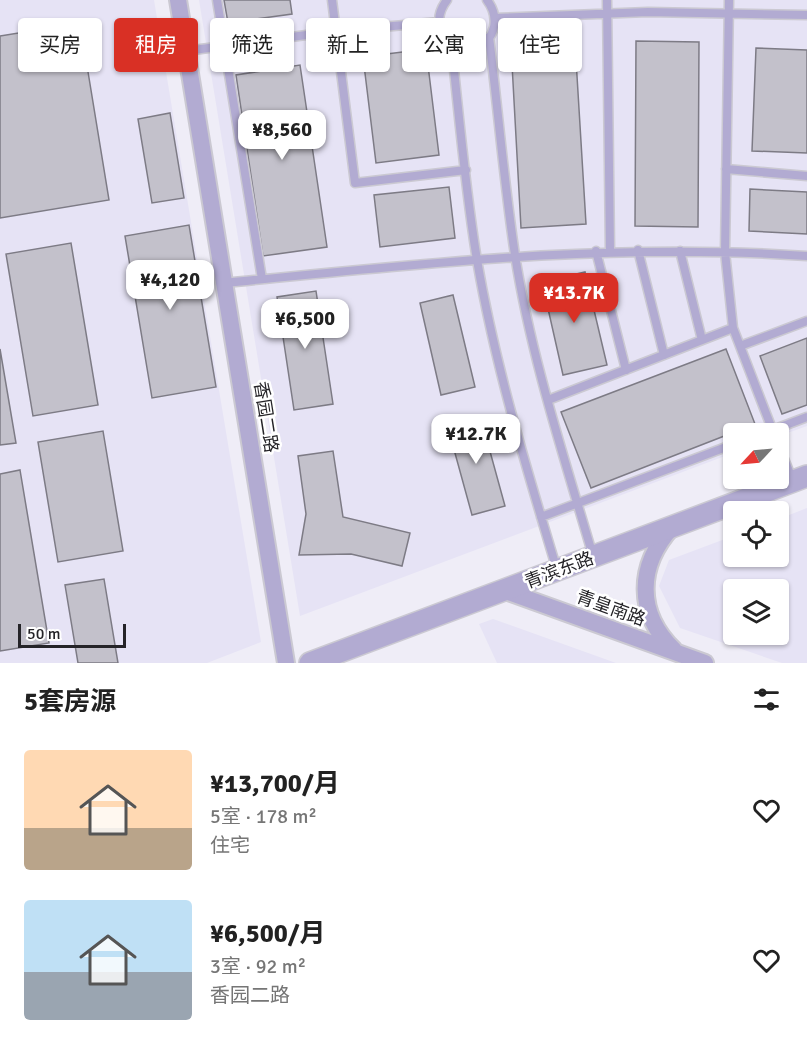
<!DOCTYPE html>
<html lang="zh">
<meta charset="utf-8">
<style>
:root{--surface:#fff;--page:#f6f6f6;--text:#222;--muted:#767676;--accent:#d93025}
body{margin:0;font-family:Signika,"Noto Sans SC",sans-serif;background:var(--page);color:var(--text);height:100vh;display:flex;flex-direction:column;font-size:22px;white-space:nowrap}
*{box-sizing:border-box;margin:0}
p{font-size:20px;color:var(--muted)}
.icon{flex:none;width:33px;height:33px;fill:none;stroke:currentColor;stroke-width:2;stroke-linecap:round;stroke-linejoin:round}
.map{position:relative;height:663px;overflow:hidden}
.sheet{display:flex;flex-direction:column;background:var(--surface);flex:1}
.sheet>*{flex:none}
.guide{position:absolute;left:18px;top:18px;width:771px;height:54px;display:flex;gap:12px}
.needle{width:39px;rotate:244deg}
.buttons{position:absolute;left:723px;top:423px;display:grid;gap:12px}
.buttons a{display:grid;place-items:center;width:66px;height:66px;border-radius:6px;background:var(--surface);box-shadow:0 2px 4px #0004;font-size:30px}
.scale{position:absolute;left:18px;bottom:15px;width:108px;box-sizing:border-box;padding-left:6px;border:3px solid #252428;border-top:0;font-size:16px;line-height:21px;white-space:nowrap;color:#252428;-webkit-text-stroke:4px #fff;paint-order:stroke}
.price{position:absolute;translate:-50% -51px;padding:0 14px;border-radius:12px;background:#fff;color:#222;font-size:20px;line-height:39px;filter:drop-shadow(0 2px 3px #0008)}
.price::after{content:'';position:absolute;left:50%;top:36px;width:18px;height:14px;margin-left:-9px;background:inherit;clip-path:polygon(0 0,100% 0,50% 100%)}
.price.current{background:var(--accent);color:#fff}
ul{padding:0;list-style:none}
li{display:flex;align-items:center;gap:18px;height:150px;padding:0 24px}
li span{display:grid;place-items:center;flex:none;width:168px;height:120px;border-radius:6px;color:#555}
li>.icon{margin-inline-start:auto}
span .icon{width:72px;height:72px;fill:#fffc;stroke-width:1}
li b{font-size:26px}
h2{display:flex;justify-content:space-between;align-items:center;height:72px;padding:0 24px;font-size:26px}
.tag{padding:0 21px;border-radius:6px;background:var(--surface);box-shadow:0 2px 4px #0004;font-size:21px;line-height:54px}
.tag.current{background:var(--accent);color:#fff}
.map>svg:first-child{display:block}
</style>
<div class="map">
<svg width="807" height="663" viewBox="0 0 807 663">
<rect width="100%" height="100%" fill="#efedf7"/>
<path fill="#e6e3f5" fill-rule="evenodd" d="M0 0H154L261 642 207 663H0Z
M199 0H807V426L779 436 778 434H734L733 453 300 616Z
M807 508V663H782L680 628 659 586 669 560 733 536 734 556H778L779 519ZM734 590H778V634H734Z
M493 619 616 663H497L479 624Z"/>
<path fill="#c3c1cb" stroke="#7d7b85" stroke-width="1.5" d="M224 0H290L292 14 228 23Z
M80 23 109 200 0 218V36Z
M636 41 699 42 698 227 635 226Z
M575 43 586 224 521 228 511 46Z
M756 48 807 50V153L752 151Z
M426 49 439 155 376 163 363 57Z
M300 65 327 247 263 256 236 75Z
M170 113 184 198 152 203 138 119Z
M449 187 455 238 380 247 374 195Z
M750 189 807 192V234L749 231Z
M189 225 216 387 152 398 125 236Z
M71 243 98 405 33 416 6 254Z
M585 272 607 365 563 375 542 282Z
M316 291 333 404 294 410 277 297Z
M453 295 475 387 441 395 420 303Z
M807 338V405L782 414 760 356Z
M0 349 16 443 0 445Z
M726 349 755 424 591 488 561 412Z
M480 415 505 506 472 515 447 424Z
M103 431 123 551 58 562 38 442Z
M333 451 343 517 410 533 402 566 351 554 299 555 306 514 298 456Z
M20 470 49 643 0 651V474Z
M104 579 118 663H78L65 585Z"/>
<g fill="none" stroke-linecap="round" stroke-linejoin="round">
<defs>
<path id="service" d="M217 0 262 279
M332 0 355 183 466 170
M447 0C417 39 484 68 494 27 496 17 493 8 487 0
M607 0 610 251
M729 0 725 252 733 328 774 434
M495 18 648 12 807 15
M489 37C498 109 504 183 515 255 531 357 564 457 593 556
M451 42C459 114 465 188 477 260 495 365 526 467 557 570
M186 51 336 31 439 22
M726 169 807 176
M638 250 664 355
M596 251 626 370
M680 251 702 340
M224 283C420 264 610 242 807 256
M740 346 807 321
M548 400 733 328
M762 434 807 417
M778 444 793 481
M541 517 734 444"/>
<path id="minor" d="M178 0 286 663
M672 527C637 566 636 613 674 650
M503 590 705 663"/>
<path id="tertiary" d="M310 663 807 476"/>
</defs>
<use href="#service" stroke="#cbc9d2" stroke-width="11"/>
<use href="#minor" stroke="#cbc9d2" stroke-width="20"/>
<use href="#tertiary" stroke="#cbc9d2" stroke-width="24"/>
<use href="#service" stroke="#b2abd2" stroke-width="8"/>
<use href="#minor" stroke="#b2abd2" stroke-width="16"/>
<use href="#tertiary" stroke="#b2abd2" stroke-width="21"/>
</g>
<g text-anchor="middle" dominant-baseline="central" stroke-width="5" stroke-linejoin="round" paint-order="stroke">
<g font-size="18" fill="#252428" stroke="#fff">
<text transform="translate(266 417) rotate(81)">香园二路</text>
<text transform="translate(559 570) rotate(-21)">青滨东路</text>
<text transform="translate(611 608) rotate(20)">青皇南路</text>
</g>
</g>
</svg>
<div class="buttons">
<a><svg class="needle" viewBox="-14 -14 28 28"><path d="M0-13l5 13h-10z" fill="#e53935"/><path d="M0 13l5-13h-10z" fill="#767676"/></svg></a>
<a><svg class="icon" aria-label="locate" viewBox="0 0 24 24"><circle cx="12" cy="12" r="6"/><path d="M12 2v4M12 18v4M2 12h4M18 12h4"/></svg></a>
<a><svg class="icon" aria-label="layers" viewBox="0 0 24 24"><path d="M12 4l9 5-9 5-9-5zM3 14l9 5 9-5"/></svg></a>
</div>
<div class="scale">50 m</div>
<b class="price" style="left:282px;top:161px">¥8,560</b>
<b class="price" style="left:170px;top:311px">¥4,120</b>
<b class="price current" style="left:574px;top:324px">¥13.7K</b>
<b class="price" style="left:305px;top:350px">¥6,500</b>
<b class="price" style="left:476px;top:465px">¥12.7K</b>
<div class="guide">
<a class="tag">买房</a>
<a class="tag current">租房</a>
<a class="tag">筛选</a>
<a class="tag">新上</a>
<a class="tag">公寓</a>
<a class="tag">住宅</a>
</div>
</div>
<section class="sheet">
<h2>5套房源<svg class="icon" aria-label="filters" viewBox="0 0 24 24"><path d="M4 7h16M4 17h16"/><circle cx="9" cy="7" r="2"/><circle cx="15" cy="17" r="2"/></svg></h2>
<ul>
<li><span style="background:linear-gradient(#ffd9b3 65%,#b9a48a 0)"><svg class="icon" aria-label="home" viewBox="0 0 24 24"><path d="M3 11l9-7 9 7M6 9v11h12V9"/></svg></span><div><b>¥13,700/月</b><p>5室 · 178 m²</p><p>住宅</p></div><svg class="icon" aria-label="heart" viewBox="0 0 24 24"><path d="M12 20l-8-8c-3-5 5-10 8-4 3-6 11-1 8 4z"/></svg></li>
<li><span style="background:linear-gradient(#bfe0f5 60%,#9aa5b1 0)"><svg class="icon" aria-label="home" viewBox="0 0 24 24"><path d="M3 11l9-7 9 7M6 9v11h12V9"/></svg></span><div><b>¥6,500/月</b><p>3室 · 92 m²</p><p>香园二路</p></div><svg class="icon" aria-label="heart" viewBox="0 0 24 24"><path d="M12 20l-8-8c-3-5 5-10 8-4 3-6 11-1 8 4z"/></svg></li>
</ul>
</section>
